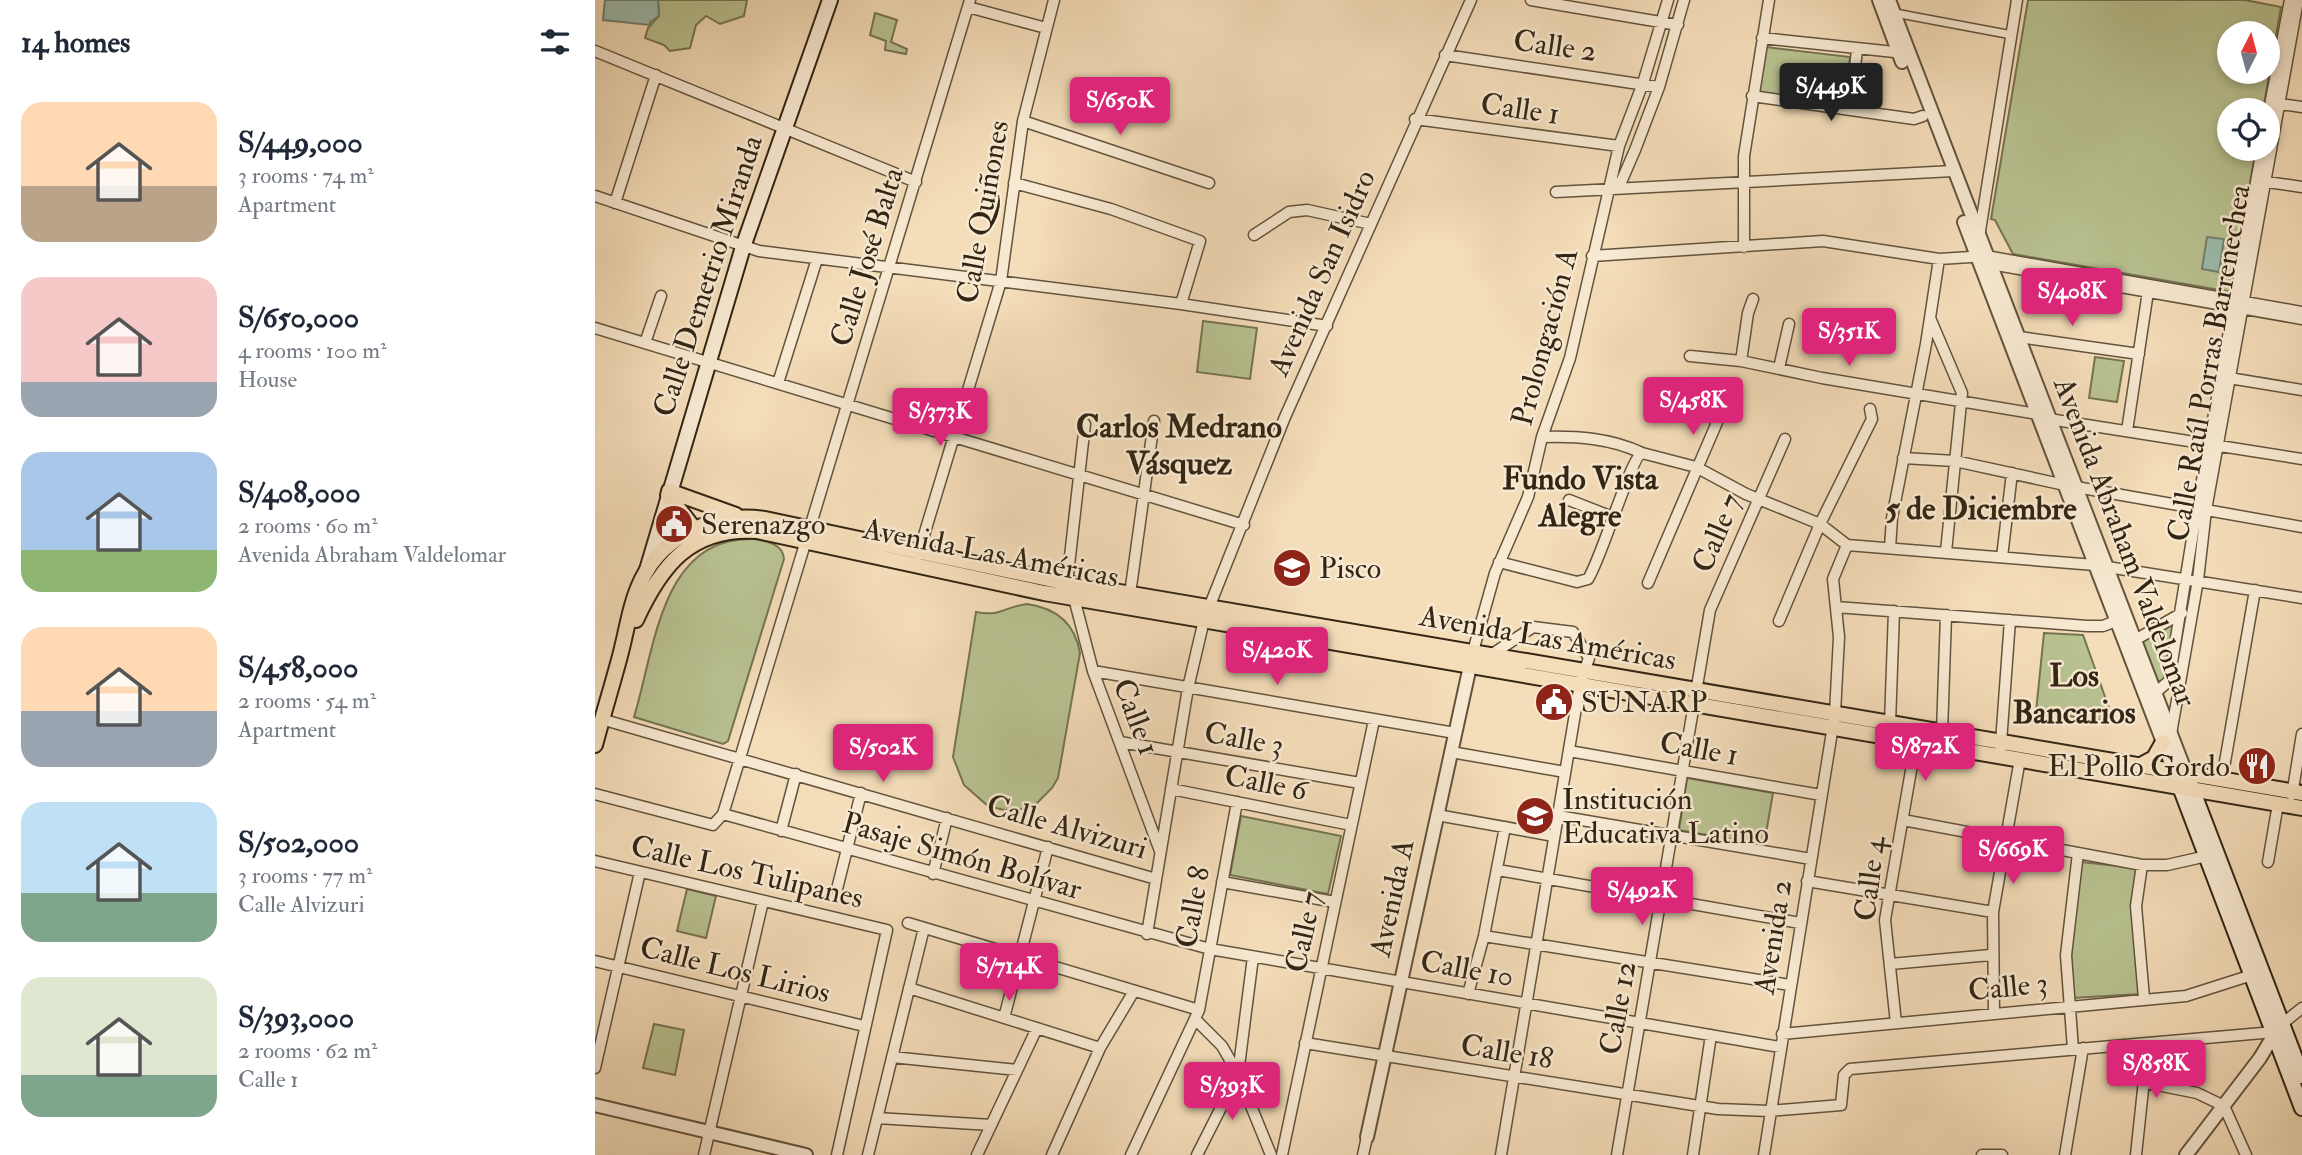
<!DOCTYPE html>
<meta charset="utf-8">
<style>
:root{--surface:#fff;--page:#f6f6f7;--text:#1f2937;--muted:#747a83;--accent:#db2777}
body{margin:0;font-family:"IM FELL Double Pica",serif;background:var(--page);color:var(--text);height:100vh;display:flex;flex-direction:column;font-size:26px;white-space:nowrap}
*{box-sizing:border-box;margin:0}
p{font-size:23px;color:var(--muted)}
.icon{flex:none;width:38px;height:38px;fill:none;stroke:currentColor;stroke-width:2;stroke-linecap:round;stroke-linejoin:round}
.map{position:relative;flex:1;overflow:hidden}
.sheet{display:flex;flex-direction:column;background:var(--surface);width:595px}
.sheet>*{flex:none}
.needle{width:46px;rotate:6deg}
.fabs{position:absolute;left:1622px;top:21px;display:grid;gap:14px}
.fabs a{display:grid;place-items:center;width:63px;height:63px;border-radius:50%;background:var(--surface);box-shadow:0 4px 10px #0003;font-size:35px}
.price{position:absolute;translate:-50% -60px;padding:0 16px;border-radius:7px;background:var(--accent);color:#fff;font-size:23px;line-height:46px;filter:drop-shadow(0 2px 4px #0008)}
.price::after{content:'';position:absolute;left:50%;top:42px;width:21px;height:16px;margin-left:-10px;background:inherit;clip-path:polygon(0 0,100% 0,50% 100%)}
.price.selected{background:#222;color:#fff}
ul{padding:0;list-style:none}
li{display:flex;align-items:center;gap:21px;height:175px;padding:0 21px}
li span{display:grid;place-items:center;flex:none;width:196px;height:140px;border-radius:21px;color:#555}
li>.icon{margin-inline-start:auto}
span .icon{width:84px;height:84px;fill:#fffc;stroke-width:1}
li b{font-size:30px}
h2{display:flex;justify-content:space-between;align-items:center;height:84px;padding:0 21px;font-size:30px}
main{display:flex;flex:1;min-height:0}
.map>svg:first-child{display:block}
</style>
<main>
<section class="sheet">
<h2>14 homes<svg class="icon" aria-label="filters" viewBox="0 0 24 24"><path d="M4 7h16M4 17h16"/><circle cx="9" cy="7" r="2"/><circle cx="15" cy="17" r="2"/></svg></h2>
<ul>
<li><span style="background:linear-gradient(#ffd9b3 60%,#b9a48a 0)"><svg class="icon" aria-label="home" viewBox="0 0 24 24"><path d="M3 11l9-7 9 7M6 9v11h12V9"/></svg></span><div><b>S/449,000</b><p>3 rooms · 74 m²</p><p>Apartment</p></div></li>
<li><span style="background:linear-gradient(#f6c9c9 75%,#9aa5b1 0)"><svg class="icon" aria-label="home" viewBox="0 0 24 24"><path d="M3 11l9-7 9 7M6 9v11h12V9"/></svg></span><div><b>S/650,000</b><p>4 rooms · 100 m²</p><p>House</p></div></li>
<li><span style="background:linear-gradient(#a9c7e8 70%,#8fb573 0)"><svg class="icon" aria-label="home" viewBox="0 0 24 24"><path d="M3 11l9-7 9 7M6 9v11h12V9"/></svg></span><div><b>S/408,000</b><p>2 rooms · 60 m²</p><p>Avenida Abraham Valdelomar</p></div></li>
<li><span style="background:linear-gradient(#ffd9b3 60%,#9aa5b1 0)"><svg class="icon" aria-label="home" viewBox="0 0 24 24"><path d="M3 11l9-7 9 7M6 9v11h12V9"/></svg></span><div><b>S/458,000</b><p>2 rooms · 54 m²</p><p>Apartment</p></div></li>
<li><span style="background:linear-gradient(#bfe0f5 65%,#7fa58c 0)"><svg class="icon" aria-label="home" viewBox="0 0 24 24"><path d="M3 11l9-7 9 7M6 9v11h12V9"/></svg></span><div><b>S/502,000</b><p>3 rooms · 77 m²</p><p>Calle Alvizuri</p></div></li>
<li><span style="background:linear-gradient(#dfe7d0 70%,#7fa58c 0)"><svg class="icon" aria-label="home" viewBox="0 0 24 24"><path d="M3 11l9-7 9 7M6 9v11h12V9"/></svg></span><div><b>S/393,000</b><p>2 rooms · 62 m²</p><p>Calle 1</p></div></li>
</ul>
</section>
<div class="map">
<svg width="1707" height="1155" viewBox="0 0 1707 1155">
<rect width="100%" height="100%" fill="#f4ddb9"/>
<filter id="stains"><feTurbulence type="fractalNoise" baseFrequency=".00286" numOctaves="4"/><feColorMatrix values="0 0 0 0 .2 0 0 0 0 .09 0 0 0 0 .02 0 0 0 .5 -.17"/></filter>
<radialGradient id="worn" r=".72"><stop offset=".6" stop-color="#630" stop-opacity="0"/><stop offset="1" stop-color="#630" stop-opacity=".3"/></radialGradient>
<path fill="#b9c291" stroke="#767452" stroke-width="2" fill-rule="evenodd" d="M63 0H152L149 16 125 24 111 16 101 25 95 48 75 51 69 45 50 38 53 28 64 16Z
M1433 0H1650L1686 7 1668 110H1634V149H1661L1636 292 1418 254 1400 220 1396 219ZM1634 33H1673V72H1634Z
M280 13 302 20 296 42 312 49 311 54 290 50 291 41 275 35Z
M1171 47 1255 57 1249 105 1164 92Z
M608 321 662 328 655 379 602 372Z
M1500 357 1529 361 1522 402 1494 398Z
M159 539C172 541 188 544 189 559L133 741 128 744 39 717C60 649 66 535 159 539Z
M432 604C461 608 480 623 485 653L463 778 457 788 440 805 427 809 409 810 393 806 369 785 358 757 381 612C407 617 408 607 432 604Z
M1580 621 1570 679 1561 683 1545 641Z
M1449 633 1488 635 1519 722 1441 712Z
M1092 778 1178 793 1169 845 1084 830Z
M646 816 746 836 733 894 635 875Z
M1486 862 1541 868 1537 905 1545 994 1478 998 1476 954Z
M92 889 121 896 111 938 82 931Z
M59 1024 89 1030 80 1075 48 1068Z"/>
<path fill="#9cbcad" stroke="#728070" stroke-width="2" d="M10 0H63L64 16 55 22V25L8 20Z
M1612 237 1629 239 1624 272 1607 269Z"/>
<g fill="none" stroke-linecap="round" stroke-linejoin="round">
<defs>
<path id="pedestrian" d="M1300 13 1417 35"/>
<path id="minor" d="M936 0 1083 25
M373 7 451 28
M1167 38 1309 53
M0 51 321 182
M850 55 1064 87
M1157 96 1319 119 1328 116
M1679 103 1707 107
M1255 110 1262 50
M1673 116 1695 0
M820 119 1024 146
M428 121 614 183
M1666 181 1707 187
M419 183 516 209 605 241 586 304
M1015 190 1027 180 1040 150 1064 87 1089 0
M961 192 1358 171
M0 196 164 251 586 304 732 326
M20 203 61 75
M659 235 694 212 712 210 776 224
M1384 237 1422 0
M1149 247V156L1174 0
M997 256 1228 241 1344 259 1391 256 1707 312
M1390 263 1707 319
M1335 318 1367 393 1351 552
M0 328 649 525
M1417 336 1544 354
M50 343 66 296
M1095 356 1146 361 1227 378 1442 414 1454 419 1707 459
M1146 361 1153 313 1158 299
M1184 368 1194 324
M1628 377 1707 390
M183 383 222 259
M1532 431 1554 285
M947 437C982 436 1015 438 1047 453
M1308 458 1360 461 1470 485 1707 527
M974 500 1020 518
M1295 548 1297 518 1331 344 1344 259
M323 555 406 281 428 121 459 0
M1407 557 1417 473
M904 562 982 582 993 579C1006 560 1036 457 1047 453L1101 467 1151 494 1225 524 1252 545 1500 565 1707 598
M472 583 490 424
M1053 583 1123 420
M535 594 559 421
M479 598 498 671 565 851
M1241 607 1492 626H1508L1526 619
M1184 621 1225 524 1277 419 1275 409
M1540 640 1587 613
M877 655 900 573 933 497 947 437 975 358 1024 146 1048 83 1073 0
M896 655 938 627 978 632 994 658 985 684 906 1155
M498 671 860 733
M1560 693 1574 681 1602 508 1667 149
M6 719 561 879
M1295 723 1299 611
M1347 732 1351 615
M1576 734 1603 580 1611 510 1703 0
M525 742 765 783
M974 751 1226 795
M856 752 970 772
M1405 756 1415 620
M1627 779 1660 590
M576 789 756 825
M0 794 118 825 128 814 375 0
M1697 795 1707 734
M128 814 615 949 1185 1047
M842 815 959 836
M963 816 1216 859
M1308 820 1547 865H1572L1612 856
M186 831 201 774
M0 861 292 930 242 1155
M1673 862 1683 804
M1547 865 1541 906 1549 998
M903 870 1205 923
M338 874 352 818
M1212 881 1398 912
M627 882 740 902
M242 889 266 793
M313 923 604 1010
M552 934 593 688 609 620 690 417 876 0
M889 936 1195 985
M0 961 269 1026
M1295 964 1396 955
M314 988 505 1048
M873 994 889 936 910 827
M1399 1013 1398 912 1425 759
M409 1018 453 847
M600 1019 627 1046 643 1074 676 1155
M1301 1023 1290 920 1322 736
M1687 1024 1707 1008
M1187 1034 1591 996 1660 974
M710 1043 1123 1109 1174 1111 1246 1105 1249 1075 1255 1069 1679 1032
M1478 1049 1471 955 1483 853
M297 1057 422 1070
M0 1068 45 872
M1547 1082 1602 1093 1629 1106 1651 1155
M282 1118 396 1125
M109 1155 168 901
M273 1155 329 928
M382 1155 442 1028
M457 1155 505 1048 539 991
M536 1155 604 1010 642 802
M602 1155 643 1074 658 957
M687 1155 779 720
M768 1155 772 1137
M1022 1155 1115 610 1190 439
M1098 1155 1116 1035
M1169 1155 1240 713 1244 637 1238 579 1252 545
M1387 1155H1407
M1470 1155 1488 1048
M1541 1155 1553 1043"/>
<path id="tertiary" d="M1284 0 1307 62
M1294 0 1591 773
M1369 222 1579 771
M0 1105 211 1155
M772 1137 875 666
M1591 1155 1665 1058 1683 1028"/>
<path id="secondary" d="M52 570 148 247 235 0
M1591 773 1707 1076
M1582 779 1707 1108"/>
<path id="primary" d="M74 491 141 515
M73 495 105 536
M41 620C66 566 95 527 162 531L449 593 1707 808
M0 745C8 715 17 686 25 656 32 630 35 603 47 579 70 532 126 510 175 520L472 583 1707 793
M1546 765 1559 758 1568 742"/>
</defs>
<use href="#pedestrian" stroke="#63533d" stroke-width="10"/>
<use href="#minor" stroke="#63533d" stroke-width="13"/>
<use href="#tertiary" stroke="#63533d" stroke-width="16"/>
<use href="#secondary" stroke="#332514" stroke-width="18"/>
<use href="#primary" stroke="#332514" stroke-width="18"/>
<use href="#pedestrian" stroke="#f8e9d2" stroke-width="7"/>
<use href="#minor" stroke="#f8e9d2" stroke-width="10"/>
<use href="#tertiary" stroke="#f8e9d2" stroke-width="12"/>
<use href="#secondary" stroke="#f8e9d2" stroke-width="14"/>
<use href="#primary" stroke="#f4ddb9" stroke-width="14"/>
</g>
<defs>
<symbol id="civic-disc" viewBox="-11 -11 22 22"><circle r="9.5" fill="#8f2418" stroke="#f8e9d2"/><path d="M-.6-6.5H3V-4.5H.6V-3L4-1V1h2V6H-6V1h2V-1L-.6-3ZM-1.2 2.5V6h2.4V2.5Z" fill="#fff"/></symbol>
<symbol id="school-disc" viewBox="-11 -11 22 22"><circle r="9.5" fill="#8f2418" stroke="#f8e9d2"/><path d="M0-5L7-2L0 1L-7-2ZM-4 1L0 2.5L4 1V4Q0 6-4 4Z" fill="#fff"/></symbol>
<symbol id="restaurant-disc" viewBox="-11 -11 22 22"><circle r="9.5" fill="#8f2418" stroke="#f8e9d2"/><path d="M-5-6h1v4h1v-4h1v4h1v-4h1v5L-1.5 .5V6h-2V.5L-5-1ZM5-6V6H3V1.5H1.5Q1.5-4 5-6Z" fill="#fff"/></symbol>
</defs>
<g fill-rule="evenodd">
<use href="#civic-disc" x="57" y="502" width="44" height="44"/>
<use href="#school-disc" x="675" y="546" width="44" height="44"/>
<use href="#civic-disc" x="937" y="680" width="44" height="44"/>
<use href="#restaurant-disc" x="1640" y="744" width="44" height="44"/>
<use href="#school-disc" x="918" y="794" width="44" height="44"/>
</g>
<g text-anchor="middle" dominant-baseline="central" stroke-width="5" stroke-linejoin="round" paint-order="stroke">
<g font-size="30" fill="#332514" stroke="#f8e9d2">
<text transform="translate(960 46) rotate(8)">Calle 2</text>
<text transform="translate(925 109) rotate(8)">Calle 1</text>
<text transform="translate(388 212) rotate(-80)">Calle Quiñones</text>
<text transform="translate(272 257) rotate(-73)">Calle José Balta</text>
<text transform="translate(727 273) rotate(-66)">Avenida San Isidro</text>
<text transform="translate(113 276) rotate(-72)">Calle Demetrio Miranda</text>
<text transform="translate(950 337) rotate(-75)">Prolongación A</text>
<text transform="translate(1614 363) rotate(-80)">Calle Raúl Porras Barrenechea</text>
<text transform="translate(1122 533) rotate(-67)">Calle 7</text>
<text transform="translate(1530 542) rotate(69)">Avenida Abraham Valdelomar</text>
<text transform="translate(396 553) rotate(11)">Avenida Las Américas</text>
<text transform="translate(953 638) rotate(10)">Avenida Las Américas</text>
<text transform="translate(541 717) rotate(69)">Calle 1</text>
<text transform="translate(649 739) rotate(10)">Calle 3</text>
<text transform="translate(1104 749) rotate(10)">Calle 1</text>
<text transform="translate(671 783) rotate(11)">Calle 6</text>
<text transform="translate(472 827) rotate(16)">Calle Alvizuri</text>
<text transform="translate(367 856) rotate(16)">Pasaje Simón Bolívar</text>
<text transform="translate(152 872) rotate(13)">Calle Los Tulipanes</text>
<text transform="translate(1275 879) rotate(-83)">Calle 4</text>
<text transform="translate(797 898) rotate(-78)">Avenida A</text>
<text transform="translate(598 907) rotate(-80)">Calle 8</text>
<text transform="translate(709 932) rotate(-78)">Calle 7</text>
<text transform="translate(1178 937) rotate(-81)">Avenida 2</text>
<text transform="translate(872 969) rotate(10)">Calle 10</text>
<text transform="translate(140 970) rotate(14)">Calle Los Lirios</text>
<text transform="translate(1413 987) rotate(-6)">Calle 3</text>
<text transform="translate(1023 1008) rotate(-80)">Calle 12</text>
<text transform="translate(912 1052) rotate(9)">Calle 18</text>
</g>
<g font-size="30" fill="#332514" stroke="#f8e9d2" text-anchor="start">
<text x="106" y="524">Serenazgo</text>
<text x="724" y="568">Pisco</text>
<text x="986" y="702">SUNARP</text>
<text x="1635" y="766" text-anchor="end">El Pollo Gordo</text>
<text x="967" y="799">Institución<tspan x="967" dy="34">Educativa Latino</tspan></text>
</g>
<g font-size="32" font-weight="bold" fill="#332514" stroke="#f8e9d2">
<text x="584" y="427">Carlos Medrano<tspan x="584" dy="37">Vásquez</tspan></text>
<text x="985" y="479">Fundo Vista<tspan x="985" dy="37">Alegre</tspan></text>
<text x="1386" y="509">5 de Diciembre</text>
<text x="1479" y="676">Los<tspan x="1479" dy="37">Bancarios</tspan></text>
</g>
</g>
<rect width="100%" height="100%" filter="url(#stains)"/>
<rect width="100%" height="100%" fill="url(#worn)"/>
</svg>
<div class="fabs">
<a><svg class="needle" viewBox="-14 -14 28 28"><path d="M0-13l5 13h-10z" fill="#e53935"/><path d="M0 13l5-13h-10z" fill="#747a83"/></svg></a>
<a><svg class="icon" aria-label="locate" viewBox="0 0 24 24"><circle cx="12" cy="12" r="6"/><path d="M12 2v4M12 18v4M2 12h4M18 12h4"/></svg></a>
</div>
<b class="price selected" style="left:1236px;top:123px">S/449K</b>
<b class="price" style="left:525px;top:137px">S/650K</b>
<b class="price" style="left:1477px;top:328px">S/408K</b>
<b class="price" style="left:1254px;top:368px">S/351K</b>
<b class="price" style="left:1098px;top:437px">S/458K</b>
<b class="price" style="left:345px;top:448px">S/373K</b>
<b class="price" style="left:682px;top:687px">S/420K</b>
<b class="price" style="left:1330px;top:783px">S/872K</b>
<b class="price" style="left:288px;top:784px">S/502K</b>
<b class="price" style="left:1418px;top:886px">S/669K</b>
<b class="price" style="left:1047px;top:927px">S/492K</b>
<b class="price" style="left:414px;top:1003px">S/714K</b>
<b class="price" style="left:1561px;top:1100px">S/858K</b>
<b class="price" style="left:637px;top:1122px">S/393K</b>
</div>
</main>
